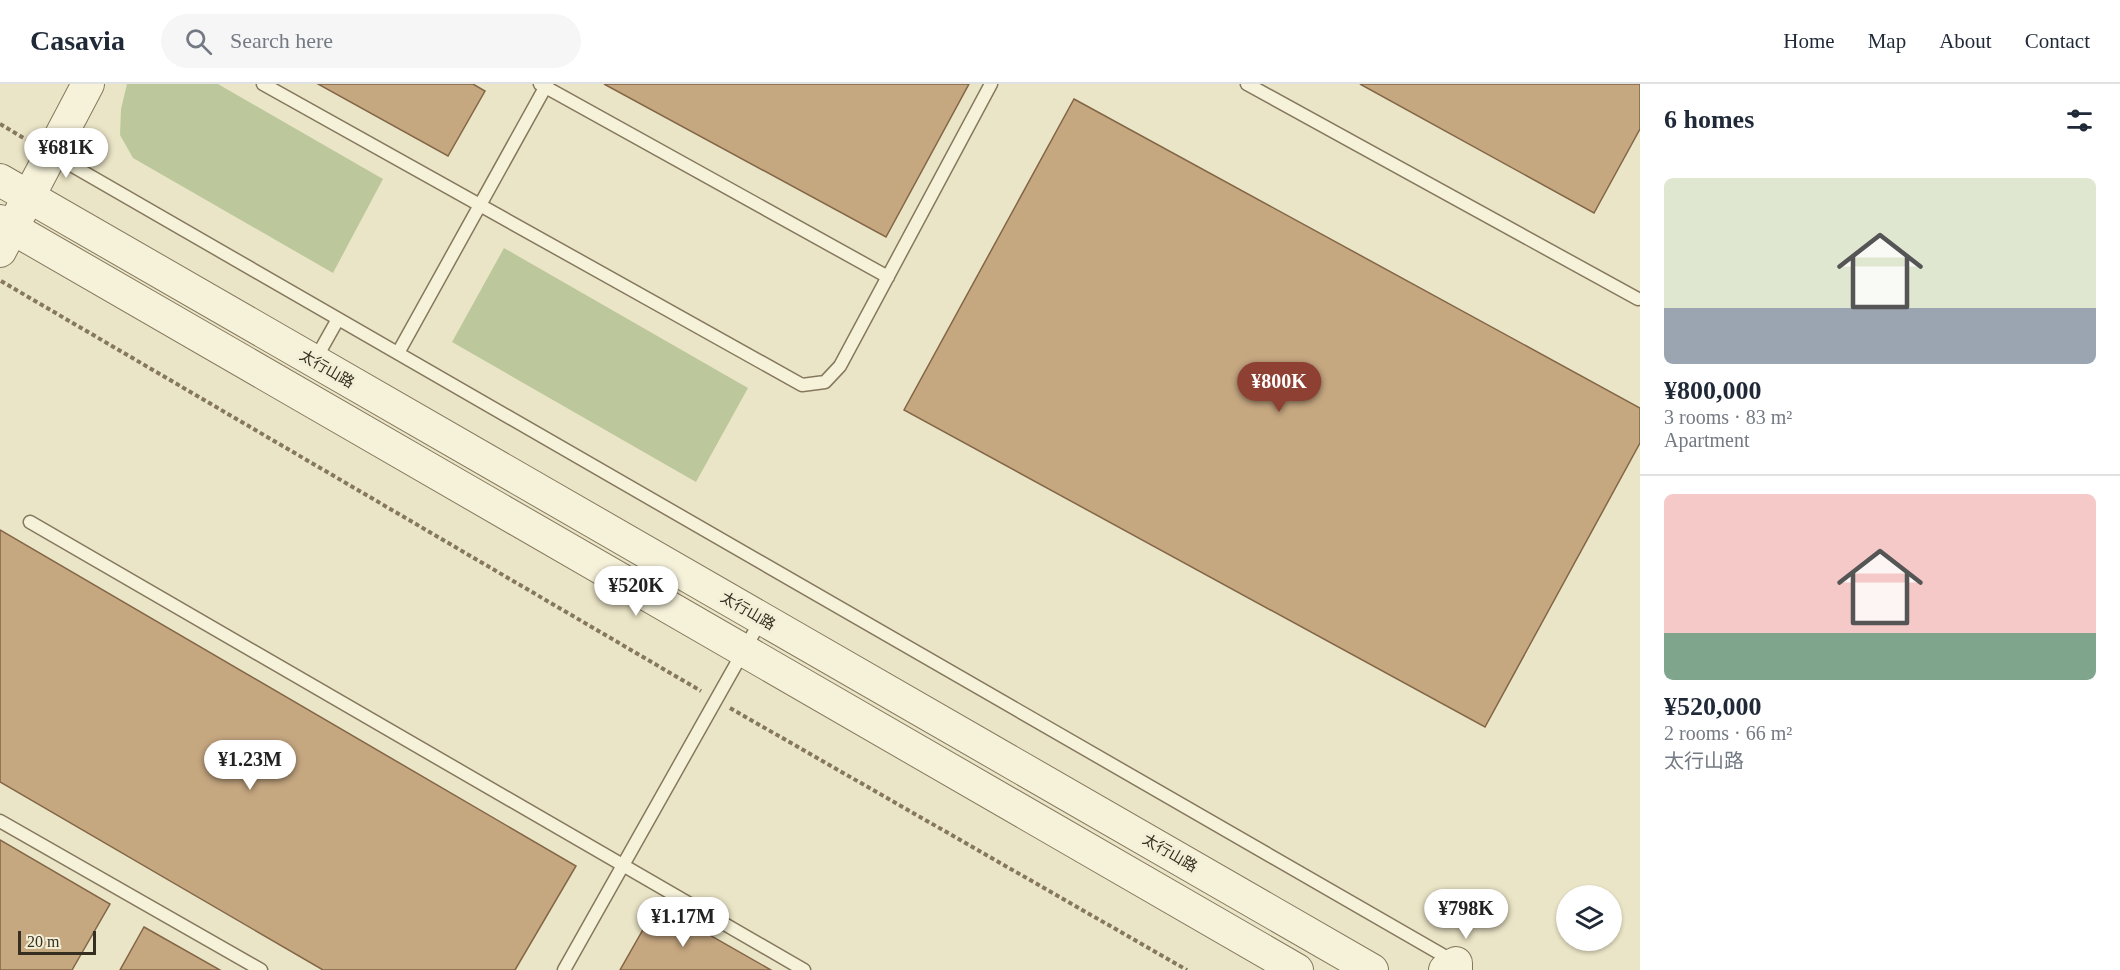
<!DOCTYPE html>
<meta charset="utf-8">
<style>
:root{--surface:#fff;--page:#f6f6f7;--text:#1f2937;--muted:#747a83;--line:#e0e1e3;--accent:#8e4033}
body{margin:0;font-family:"Times New Roman","Noto Sans SC",serif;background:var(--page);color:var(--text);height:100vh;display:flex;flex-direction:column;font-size:22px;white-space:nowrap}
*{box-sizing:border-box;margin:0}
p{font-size:20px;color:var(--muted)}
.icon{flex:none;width:33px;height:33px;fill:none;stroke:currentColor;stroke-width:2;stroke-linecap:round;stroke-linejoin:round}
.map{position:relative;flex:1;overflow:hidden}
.details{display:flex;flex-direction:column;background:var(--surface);width:480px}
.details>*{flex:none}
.fabs{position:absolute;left:1556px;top:801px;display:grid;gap:12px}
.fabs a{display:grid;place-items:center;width:66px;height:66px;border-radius:50%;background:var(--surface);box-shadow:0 2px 4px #0004;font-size:30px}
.scale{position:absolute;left:18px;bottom:15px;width:78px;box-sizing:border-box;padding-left:6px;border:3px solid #362e20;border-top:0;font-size:16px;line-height:21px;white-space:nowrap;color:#362e20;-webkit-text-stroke:4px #f3efd6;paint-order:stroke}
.price{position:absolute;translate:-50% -51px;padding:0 14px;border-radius:21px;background:#fff;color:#222;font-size:20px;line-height:39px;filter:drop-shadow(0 2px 3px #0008)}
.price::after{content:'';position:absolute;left:50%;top:36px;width:18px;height:14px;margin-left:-9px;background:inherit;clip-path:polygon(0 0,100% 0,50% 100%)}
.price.on{background:var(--accent);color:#fff}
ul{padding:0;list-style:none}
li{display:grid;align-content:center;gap:12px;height:318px;padding:0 24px}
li+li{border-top:2px solid var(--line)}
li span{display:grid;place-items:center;height:186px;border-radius:9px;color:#555}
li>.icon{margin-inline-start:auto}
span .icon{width:108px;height:108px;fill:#fffc;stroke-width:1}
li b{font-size:26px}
h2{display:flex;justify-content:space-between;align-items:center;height:72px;padding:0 24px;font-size:26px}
header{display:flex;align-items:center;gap:36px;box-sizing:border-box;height:84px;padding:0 30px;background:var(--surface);border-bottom:2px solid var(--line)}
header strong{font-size:28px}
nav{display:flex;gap:33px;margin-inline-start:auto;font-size:21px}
.search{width:420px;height:54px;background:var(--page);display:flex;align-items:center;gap:15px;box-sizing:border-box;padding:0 21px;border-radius:33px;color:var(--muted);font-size:22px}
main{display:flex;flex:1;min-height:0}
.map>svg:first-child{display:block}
</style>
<header>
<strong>Casavia</strong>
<div class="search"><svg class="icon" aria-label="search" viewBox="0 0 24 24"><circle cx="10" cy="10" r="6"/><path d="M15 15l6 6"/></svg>Search here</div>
<nav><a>Home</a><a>Map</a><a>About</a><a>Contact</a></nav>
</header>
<main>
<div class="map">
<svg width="1640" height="886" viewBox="0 0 1640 886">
<rect width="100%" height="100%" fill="#ebe5c7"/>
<path fill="#bcc89c" d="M127 0H218L383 95 333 189 133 74 120 51 121 25Z
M504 164 748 304 696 398 452 258Z"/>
<path fill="#c5a780" stroke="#826646" stroke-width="1.5" d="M318 0H473L485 7 448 72Z
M604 0H969L886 153Z
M1360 0H1640V45L1594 129Z
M1074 15 1640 324V359L1485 643 904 326Z
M0 446 576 782 515 886H323L0 698Z
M0 756 110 820 72 886H0Z
M657 821 771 886H620Z
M144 843 220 886H120Z"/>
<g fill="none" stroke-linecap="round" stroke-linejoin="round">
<defs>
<path id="service" d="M263 0 802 301 825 298 840 282 991 0
M540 0 888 193
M1247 0 1638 215
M52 70 1453 877
M398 269 547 0
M315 276 338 235
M30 438 804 886
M0 737 261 886
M564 886 761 536"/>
<path id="tertiary" d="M0 96 1372 886
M0 137 1297 886
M0 167 88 0
M1445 886 1456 879V886"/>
</defs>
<use href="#service" stroke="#85785e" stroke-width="15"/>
<use href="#tertiary" stroke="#85785e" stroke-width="34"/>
<path stroke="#85785e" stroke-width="4" stroke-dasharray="4.5 3" stroke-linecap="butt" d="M0 40 27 56
M1 197 701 607
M730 624 1187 886"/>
<use href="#service" stroke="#f6f2da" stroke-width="12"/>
<use href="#tertiary" stroke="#f6f2da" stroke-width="32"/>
</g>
<g text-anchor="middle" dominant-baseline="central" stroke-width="6" stroke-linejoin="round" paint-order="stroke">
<g font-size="15" fill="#362e20" stroke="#f3efd6">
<text transform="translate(327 285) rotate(30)">太行山路</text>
<text transform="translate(748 527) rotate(30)">太行山路</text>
<text transform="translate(1170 769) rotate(30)">太行山路</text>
</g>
</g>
</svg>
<div class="fabs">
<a><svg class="icon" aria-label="layers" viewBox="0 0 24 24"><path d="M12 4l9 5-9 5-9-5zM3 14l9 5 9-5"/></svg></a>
</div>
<div class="scale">20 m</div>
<b class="price" style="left:66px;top:95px">¥681K</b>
<b class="price on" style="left:1279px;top:329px">¥800K</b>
<b class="price" style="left:636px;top:533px">¥520K</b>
<b class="price" style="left:250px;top:707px">¥1.23M</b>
<b class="price" style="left:1466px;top:856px">¥798K</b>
<b class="price" style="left:683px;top:864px">¥1.17M</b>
</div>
<section class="details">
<h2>6 homes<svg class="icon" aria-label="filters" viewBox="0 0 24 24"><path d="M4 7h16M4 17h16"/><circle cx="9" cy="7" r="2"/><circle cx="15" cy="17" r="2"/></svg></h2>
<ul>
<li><span style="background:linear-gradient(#dfe7d0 70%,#9aa5b1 0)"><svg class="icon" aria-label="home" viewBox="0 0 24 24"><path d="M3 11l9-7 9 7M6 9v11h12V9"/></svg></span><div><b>¥800,000</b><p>3 rooms · 83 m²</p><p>Apartment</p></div></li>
<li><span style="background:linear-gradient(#f6c9c9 75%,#7fa58c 0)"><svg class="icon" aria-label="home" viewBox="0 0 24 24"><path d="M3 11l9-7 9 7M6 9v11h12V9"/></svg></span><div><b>¥520,000</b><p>2 rooms · 66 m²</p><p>太行山路</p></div></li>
</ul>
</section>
</main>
